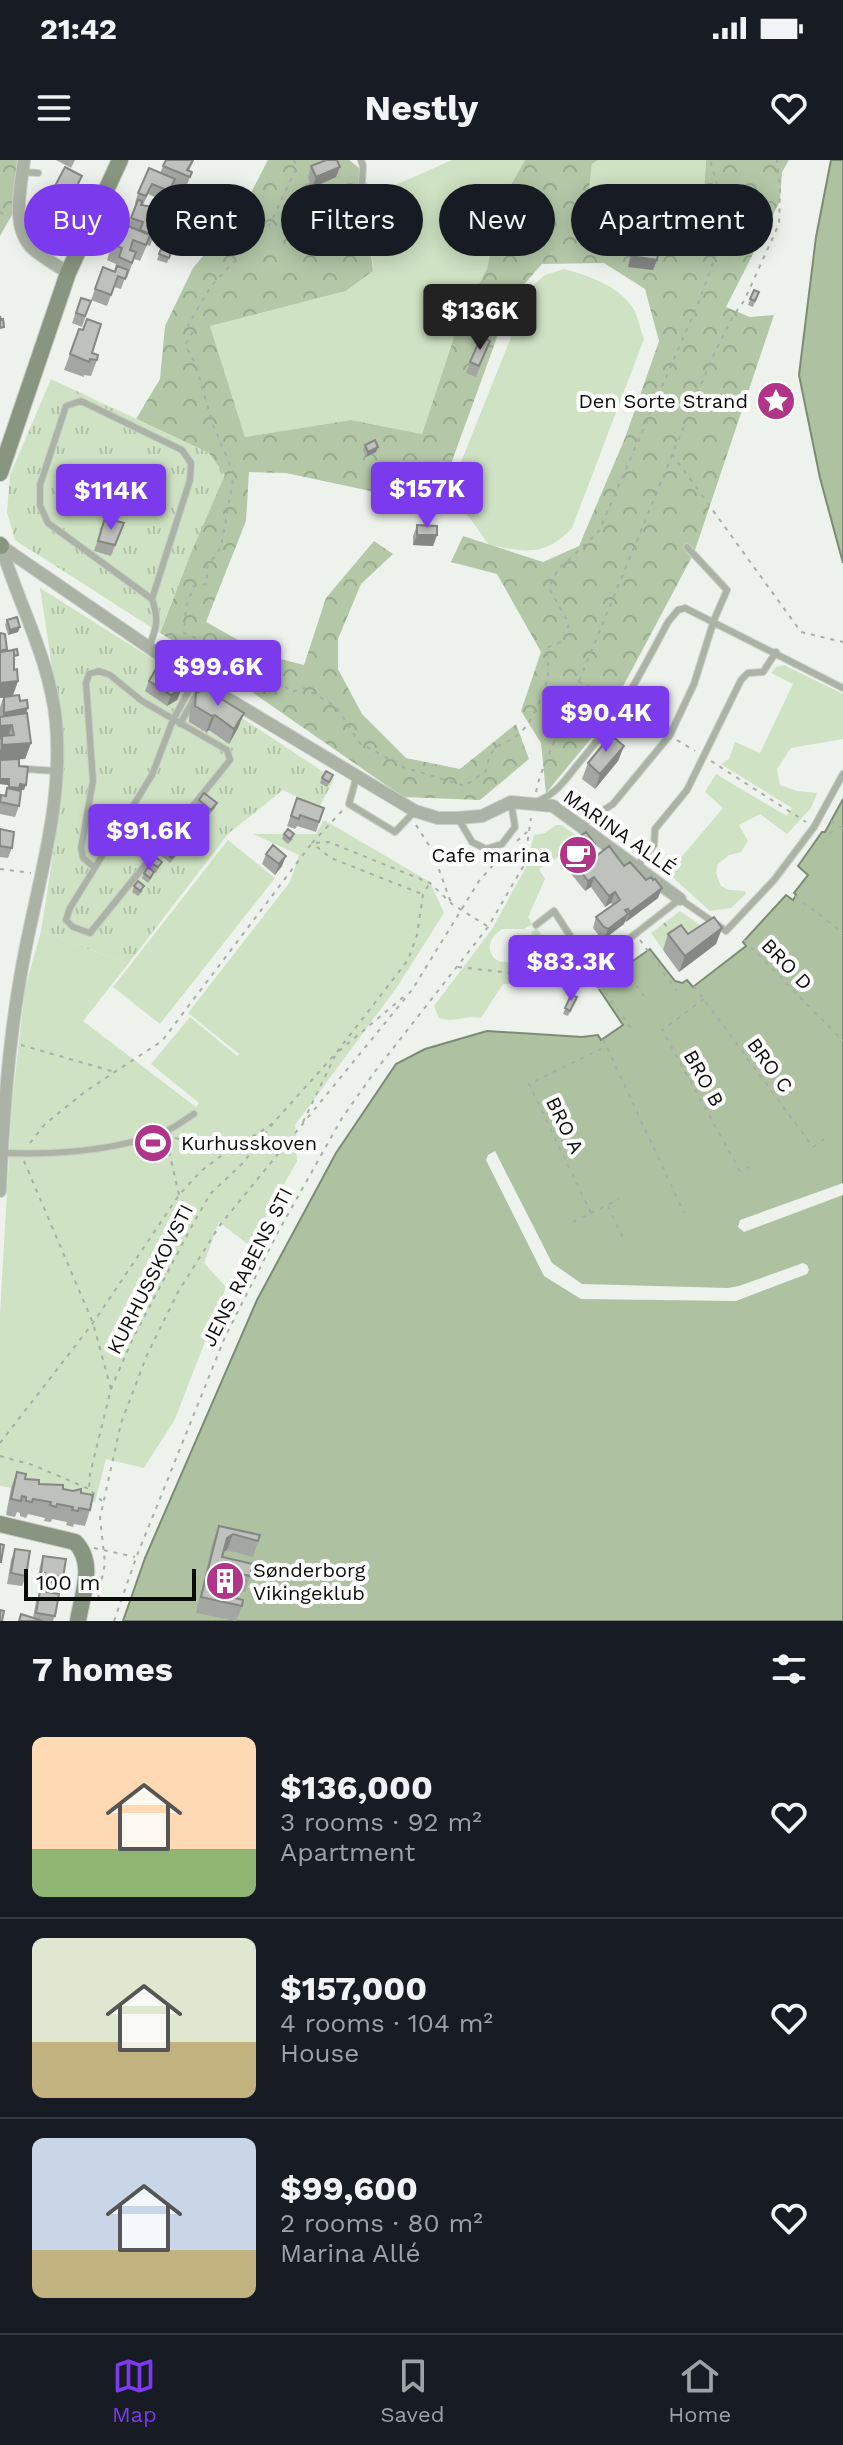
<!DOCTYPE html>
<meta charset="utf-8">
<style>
:root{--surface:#171b24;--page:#20242c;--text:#f1f3f6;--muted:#9ea1a6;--line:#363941;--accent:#7c3aed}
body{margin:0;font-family:"Work Sans",sans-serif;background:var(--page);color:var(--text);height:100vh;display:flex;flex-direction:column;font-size:30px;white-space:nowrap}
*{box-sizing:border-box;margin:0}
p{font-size:26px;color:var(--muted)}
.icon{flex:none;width:44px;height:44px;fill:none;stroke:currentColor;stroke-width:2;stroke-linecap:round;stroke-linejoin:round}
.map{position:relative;height:1461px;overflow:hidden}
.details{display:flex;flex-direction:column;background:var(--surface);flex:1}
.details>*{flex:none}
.top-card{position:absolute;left:24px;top:24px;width:796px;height:72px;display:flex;gap:16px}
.scale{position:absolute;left:24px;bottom:20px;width:172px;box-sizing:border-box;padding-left:8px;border:4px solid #0b0c0a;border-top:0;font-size:22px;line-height:28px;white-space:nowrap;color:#0b0c0a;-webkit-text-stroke:6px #fff;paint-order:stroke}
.price{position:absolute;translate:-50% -68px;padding:0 18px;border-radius:8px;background:var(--accent);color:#fff;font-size:26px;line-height:52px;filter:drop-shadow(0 2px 4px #0008)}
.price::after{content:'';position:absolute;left:50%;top:48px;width:24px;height:18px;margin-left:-12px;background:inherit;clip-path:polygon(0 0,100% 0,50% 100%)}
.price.current{background:#222;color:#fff}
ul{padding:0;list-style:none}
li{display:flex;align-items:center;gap:24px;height:200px;padding:0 32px}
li+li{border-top:2px solid var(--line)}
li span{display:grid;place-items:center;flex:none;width:224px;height:160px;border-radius:12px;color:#555}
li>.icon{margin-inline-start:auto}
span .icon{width:96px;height:96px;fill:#fffc;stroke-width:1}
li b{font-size:34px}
h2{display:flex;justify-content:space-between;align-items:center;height:96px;padding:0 32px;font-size:34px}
.tag{padding:0 28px;border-radius:36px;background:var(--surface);box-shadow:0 4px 20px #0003;font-size:28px;line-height:72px}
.tag.current{background:var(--accent);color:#fff}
.status{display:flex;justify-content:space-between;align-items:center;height:56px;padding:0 40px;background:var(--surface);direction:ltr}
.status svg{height:22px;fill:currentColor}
header{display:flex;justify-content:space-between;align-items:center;height:104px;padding:0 32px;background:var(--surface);font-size:36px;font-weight:700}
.tabs{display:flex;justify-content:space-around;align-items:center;height:112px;border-top:2px solid var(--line);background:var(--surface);font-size:22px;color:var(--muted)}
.tabs a{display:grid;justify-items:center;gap:4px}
.tabs .current{color:var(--accent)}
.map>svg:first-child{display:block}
</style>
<div class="status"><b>21:42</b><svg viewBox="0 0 49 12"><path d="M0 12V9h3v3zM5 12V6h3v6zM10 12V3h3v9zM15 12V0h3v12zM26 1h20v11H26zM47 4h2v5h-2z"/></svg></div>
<header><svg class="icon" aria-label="menu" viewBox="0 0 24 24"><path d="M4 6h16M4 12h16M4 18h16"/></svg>Nestly<svg class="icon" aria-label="heart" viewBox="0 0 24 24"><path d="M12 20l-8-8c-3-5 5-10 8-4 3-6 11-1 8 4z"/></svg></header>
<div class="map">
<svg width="843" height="1461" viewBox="0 0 843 1461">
<defs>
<pattern id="forest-crowns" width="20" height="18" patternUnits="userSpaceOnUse" patternTransform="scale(2)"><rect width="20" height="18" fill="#b4c8a8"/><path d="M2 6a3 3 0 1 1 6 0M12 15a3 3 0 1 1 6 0" fill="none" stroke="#99ab8f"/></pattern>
<pattern id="park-tufts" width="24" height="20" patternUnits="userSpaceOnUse" patternTransform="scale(2)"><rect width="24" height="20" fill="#cfe2c3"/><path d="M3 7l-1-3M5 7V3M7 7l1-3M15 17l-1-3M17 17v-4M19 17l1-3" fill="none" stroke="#b0c1a6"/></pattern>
</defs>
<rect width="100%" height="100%" fill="#eef2ec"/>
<path fill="#cfe2c3" d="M452 0H525L500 44 487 109 460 159 422 274 351 260 245 277 210 166 346 131 373 111C370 84 378 60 373 35Z
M598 0H706L704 33 658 87 625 64 584 61 592 4Z
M564 109C587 115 619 126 633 148 638 156 640 169 644 179L572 368C545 397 525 392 489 385L459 343 455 317 531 127 545 115Z
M784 505 843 534V579L791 588 777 609 780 625 797 631 817 633 811 648 787 674 760 654 739 665 748 681 741 692 729 695 718 704 716 713 721 726 729 730 745 731 746 734 731 748 710 751 671 716 673 707 723 648 705 632 716 614 787 656 792 648 721 604 729 599 735 582 760 593 793 524 771 513 776 507Z
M324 660 430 722 444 753 397 827 295 965 297 1001 250 1086 219 1062 204 1103 226 1127 175 1259 144 1308 106 1299 95 1342 0 1326V1155L12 944 25 828 41 771 128 804 83 861 196 947 199 943 151 904 190 857 237 896 239 894 188 853 290 722 299 695 253 674H316Z
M556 665H561L580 678 578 685 539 709 545 719 528 757 533 764 524 769H502C489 778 484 791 498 801 512 804 523 801 533 790L531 772 537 768 566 812 576 815 565 827 503 824 481 858C467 855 454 863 439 858L434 846 492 769 526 707 534 675 545 673Z
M228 680 275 718 160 864 113 827Z
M680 751 705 769 680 777 663 790 651 773Z"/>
<path fill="url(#forest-crowns)" d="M0 0H19L12 55 0 76Z
M268 0H349L358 7 373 35 376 50 370 87 373 111 346 131 210 166 245 277 351 260 422 274 460 159 487 109 500 44 525 0H598L592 4 585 61 625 64 658 87 704 33 706 0H789L782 12 780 41 726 147 750 157 774 155 694 393 603 564 546 633 541 583 521 551 541 492 497 414 451 402 463 376 543 402 579 386 625 278 659 181 645 129 604 103 542 104 511 139 436 345 286 313 249 312 246 361 206 462 265 495 304 505 326 438 374 381 393 394 361 424 338 479V509L362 554 406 598 460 609 516 564 529 599 480 640 403 637 229 516 160 473 188 400 209 293 136 259 160 219 165 166 193 108 242 50Z"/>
<path fill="url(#park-tufts)" d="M51 219 209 293 225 315 188 400 160 473 15 380 7 352 10 315Z
M40 428 164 506 334 619 319 648 283 630 229 673 128 804 41 771 55 682 64 587Z"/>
<path fill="#aec2a2" stroke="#7d8b74" stroke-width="2" d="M831 0H843V403L820 318 799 215 816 77Z
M843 639V1461H123L145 1398 257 1140 336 993 396 904 425 889 487 871 582 877 598 875 601 880 623 865 597 826 650 789 675 821 682 823 687 820 693 827 746 786 743 782 786 735 793 740 796 735 794 733 808 715 798 706 822 672H825Z"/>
<path fill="#eef2ec" d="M495 991 552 1103 582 1124 728 1128 739 1126 803 1103 807 1105 809 1110 807 1114 736 1141 581 1139 544 1116 486 1000 488 995Z
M843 1023V1035L744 1072 738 1067 740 1060Z"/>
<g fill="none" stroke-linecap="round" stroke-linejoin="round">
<defs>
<path id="lane" d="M361 0 363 6 361 37 384 90
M22 12 38 13
M148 488C157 469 159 459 152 439L48 363 40 345V325L66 246 81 241 182 290 191 303 190 320 152 439
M180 564 203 523
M25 609 56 611
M357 615 349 644 395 672 415 651
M538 641C556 634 566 619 578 604 618 558 640 515 668 462L678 450 685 448 843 528
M458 658 472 682 486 689 502 684 515 667 511 642
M581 665 613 644 670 575 694 524 714 460 727 430 687 387
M637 706 654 685 655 669 687 630 741 520 748 513 763 512 776 492
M94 707 83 698 81 688 93 621 86 523 89 514 99 511 110 515 142 541 227 590 230 600 90 773 73 767 66 760 70 748 152 615 173 560 195 519
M536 765 554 751 591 808
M588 811 599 825
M575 821 680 739 726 771 774 720 814 667 843 614
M2 993C55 995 112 991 162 973 173 969 184 960 194 954"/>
<path id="street" d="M24 0C21 27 11 65 31 87 41 97 57 105 68 113
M1 386 195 519 415 651 438 658H458L482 656 511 642 553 646 680 739
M0 1031C3 959 8 885 21 813 35 730 64 648 56 562 50 499 18 443 0 383"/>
<path id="secondary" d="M0 313 68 113 120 0
M0 385 1 386
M0 1364 75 1382C96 1403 82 1435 78 1461"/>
</defs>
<use href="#lane" stroke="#cacdc8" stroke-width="8"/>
<use href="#street" stroke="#cacdc8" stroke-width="14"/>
<use href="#secondary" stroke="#cacdc8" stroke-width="18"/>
<path stroke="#a9ada8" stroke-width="2" stroke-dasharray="4 6" stroke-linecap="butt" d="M294 0 297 7 270 64 211 126 188 165 193 172 185 185 195 203 213 265 234 314 221 387 207 407V424L194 426 186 447 184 473 211 484 236 504 264 506 291 532 305 528 335 546 360 583 403 607 465 626 486 611C492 578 503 589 522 571 533 560 543 535 547 520 550 510 547 498 546 488L563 481 569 464 549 428 557 411 599 371 698 144 725 70 716 61 723 45 710 0
M0 52 6 56
M672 294 801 472 843 482
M578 521 614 540
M630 549 661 570
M677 580 695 591
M711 601 806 662
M536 632 540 616 712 198 733 156 744 141 779 64 780 31 777 0
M342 651 312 683 331 698 422 734
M831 661 843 669
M416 665 432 690 451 743
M830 674 835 666
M517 681 527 672
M0 709 31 713
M795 736 843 773
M664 763 672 774
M640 780 677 831
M744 780 843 881
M619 801 644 836
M458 807 566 819
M694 826 813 987 827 977
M605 832 631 868
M704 839 662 870 740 1011 755 1004
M603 879 684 1053
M21 885 115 912
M339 891 407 834
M303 962 335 896
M175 978C227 987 228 995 273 963
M167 982 179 1035 192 1063
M30 983 45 964 86 931 162 881 312 683 329 682 430 723 452 744 487 766
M24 1001 93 1163 111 1229
M608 1046 623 1078
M591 1053 529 924 607 886
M573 1062 619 1039
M0 1283 93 1163 179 1035 201 1011 233 987
M0 1296 33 1305 89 1329
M102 1341 89 1329 90 1314 111 1229 133 1178 193 1064 210 1034 242 1004 275 961 336 893 408 800 417 775 423 735 429 724
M94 1388 135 1397
M98 1439 105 1403 100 1358 121 1263 147 1195 178 1132 220 1065 412 830 479 721 503 694
M114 1461 136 1398 225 1177 278 1072 342 958 376 910 488 767 524 705 531 658"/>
<use href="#lane" stroke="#aab3a5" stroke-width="6"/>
<use href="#street" stroke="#aab3a5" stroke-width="12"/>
<use href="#secondary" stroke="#889580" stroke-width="16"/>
</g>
<path fill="#a3a6a2" d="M56 0H75L71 8Z
M166 0H194L189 11 192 12 184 32 172 27 166 42 148 34 143 45 148 64 157 67 150 86 147 85 140 101 134 99 127 118H125L121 129 114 127 107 146 91 140 103 107 114 111 116 104 107 100 112 84 128 66 136 44 135 43 138 33 160 13Z
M311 6 336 17 312 28 308 17Z
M76 32 51 79 34 70 40 54Z
M225 34 232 46 228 48 223 40Z
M633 84 657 100 653 110 628 107 630 94Z
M161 89 171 93 167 103 157 100Z
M754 130 759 132 753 147 748 145Z
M81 138 91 141 82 167 72 163Z
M79 169 97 200 91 216 84 215V217L64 210Z
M481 177 490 181 476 217 466 213Z
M365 285 378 287 376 292 366 297 363 290Z
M105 358 124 363 111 396 94 391Z
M417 365 437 375 433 386 413 385V376Z
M7 460 18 472 8 475 5 465Z
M0 473 6 491 16 500H14V510L18 521 13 536 28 548 26 553 31 583 25 599H13L19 606 24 630H18L19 646 15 657 0 654V639L1 635 4 636 8 625 0 624V547L3 538H0Z
M149 521 181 530 177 540 167 546 145 531Z
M196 533 244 553 238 568 229 584 209 570 206 572 189 562 190 548Z
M624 586 618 601 595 629 582 619 588 603Z
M322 618 331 620 327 627 320 623Z
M297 638 324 648 316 672 297 666 295 669 287 666Z
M199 640 217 643 215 648 209 655 197 645Z
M184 657 201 660 199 665 194 672 182 662Z
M0 669 12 688 8 698 0 697Z
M171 673 187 681 181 688 169 678Z
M284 674 293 679 288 684 282 679Z
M160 688 178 691 176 696 170 703 158 693Z
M564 689 592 695 588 698 590 701 624 706 658 738 626 762 625 761 624 764 604 779 600 777 593 768 596 757 613 745 611 743 605 747 591 727 585 731 560 700Z
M266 694 282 706 275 715 262 704Z
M162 702 156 713 150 708 151 703Z
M144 713 152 717 148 723 142 718Z
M134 726 143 731 138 736 132 732Z
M722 768 716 784 679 812 663 790 668 774H688Z
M571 835 577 837 568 856 563 854Z
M17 1312 25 1319 39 1324 81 1333 90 1350 85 1366 74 1364 73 1367 66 1365 67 1362 52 1359 51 1362 44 1361 45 1358 28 1354 26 1358 20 1356V1353L17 1352 15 1357 6 1355 11 1328Z
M219 1366 258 1381 253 1397 227 1390 223 1392 222 1397 250 1416 245 1432 215 1425 214 1427 218 1434 242 1446 236 1461 196 1453 213 1381Z
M15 1389 26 1416 22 1426 7 1424 11 1400Z
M43 1396 63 1418 59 1428 53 1427 51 1433 55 1456 53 1461H18L33 1458 36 1441 40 1431 41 1424 37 1423 40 1406Z"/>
<path fill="#858784" d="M340 7 336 17 312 28 316 17Z
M82 16 76 32 51 79 57 63Z
M631 96 657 100 653 110 628 107Z
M378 287 376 292 366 297 368 292Z
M417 375H437L433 386 413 385Z
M20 467 18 472 8 475 10 470Z
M18 521 12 537 0 538V523Z
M181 530 177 540 167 546 171 535Z
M28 548 24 558 0 563 4 553Z
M244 553 238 568 229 584 234 569Z
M215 555 209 570 206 572 212 556Z
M12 565 7 580 2 576 0 580V566Z
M31 583 25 599 0 600V591L2 585Z
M624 586 618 601 595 629 600 614Z
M0 619H9L8 625 0 624Z
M20 624 26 625 24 630H19L17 633 7 632 9 627Z
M595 684 592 695 580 703 584 693Z
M286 696 282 706 275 715 279 704Z
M594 717 591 727 585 731 588 721Z
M662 728 658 738 626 762 630 752Z
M615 732 611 743 605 747 609 736Z
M628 749 625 756 628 754 624 764 604 779 608 769Z
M722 768 716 784 679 812 685 796Z
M233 1374 227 1390 221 1393 227 1378Z"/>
<path fill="#bec1bc" stroke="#858784" stroke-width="2" d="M166 0H193L187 10 192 12 190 17 163 6Z
M326 0H337L340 7 316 17 311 6Z
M65 7 82 16 57 63 40 54Z
M149 8 175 19 169 31 152 24 146 36 138 33Z
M232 33 234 41 230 42 225 34Z
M138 40 142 41 141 45 153 47 148 64 157 67 153 75 140 70 143 62 131 58Z
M123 64 150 75 146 85 133 80 130 90 136 92 132 103 119 97 122 88 112 84Z
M633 84 659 88 657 100 631 96Z
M161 89 171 93 169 98 159 94Z
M117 106 128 110 125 119 118 116 111 135 95 129 103 107 115 112Z
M754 130 759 132 755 141 750 139Z
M81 138 91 141 85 156 76 153Z
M0 156 1 160 3 159 4 167 0 168Z
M87 159 101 164 92 193 98 195 97 200 90 199 89 202 70 194 79 169 83 170Z
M481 177 490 181 479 206 470 202Z
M375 280 378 287 368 292 365 285Z
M105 358 124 363 115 385 98 381Z
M417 365 437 366V375H417Z
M17 457 20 467 10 470 7 460Z
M0 473 5 474 7 489 0 491Z
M17 489 18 495 14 496V490L8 491Z
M14 490V510L17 509 18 521 0 523V492Z
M157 507 181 520V530L171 535 149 521Z
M205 529 244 553 234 569 215 555 212 556 195 546 196 533Z
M19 535 20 541 27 540 28 548 4 553V537Z
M27 553 31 583 2 585V576L14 575 12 565 0 566V557Z
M611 575 624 586 600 614 588 603Z
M19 599V606L28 607 26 625 20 624 19 628 9 627V619H0V600Z
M326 611 333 615 329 622 322 618Z
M7 628 21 631 19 646 0 642 1 635 6 636Z
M204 633 217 643 211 650 199 640Z
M297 638 324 648 319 662 300 655 299 659 291 656Z
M189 650 201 660 196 667 184 657Z
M177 666 189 676 183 683 171 673Z
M0 669 14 672 12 688 0 686Z
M288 669 294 674 290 679 284 674Z
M586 672 595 684 584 693 590 701 609 686 624 706 630 702 646 720 651 717 653 720 655 719 662 728 630 752 628 749 625 750 628 754 608 769 604 767 596 757 620 740 615 732 609 736 594 717 588 721 564 689Z
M166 681 178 691 172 698 160 688Z
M273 685 286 696 279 704 266 694Z
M155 697 162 702 158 707 151 703Z
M148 707 154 712 150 718 144 713Z
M138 721 144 726 140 731 134 726Z
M714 757 722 768 685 796 668 774 681 765 688 774Z
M571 835 577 837 570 851 565 848Z
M17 1312 26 1314 25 1319 39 1320V1324L63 1325V1329L73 1331 81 1329V1333L93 1335 90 1350 79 1348 78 1351 72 1350 73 1347 57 1344 56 1347 50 1345 51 1342 33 1339 32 1342 26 1341V1337L22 1336 21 1341 11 1339Z
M219 1366 260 1375 258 1381 233 1374 227 1378 222 1397 253 1404 250 1416 219 1409 214 1427 218 1434 243 1440 242 1446 201 1437Z
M0 1384 4 1385 1 1402H0Z
M15 1389 30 1391 26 1416 11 1413Z
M43 1396 66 1399 63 1418 56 1416 54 1422 43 1421 45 1413H41Z
M40 1431 59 1434 55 1456 36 1453Z
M0 1450 4 1451 2 1461H0Z
M21 1454 43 1461H19Z"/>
<defs>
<symbol id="sight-disc" viewBox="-11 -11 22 22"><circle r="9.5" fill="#b03588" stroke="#fff"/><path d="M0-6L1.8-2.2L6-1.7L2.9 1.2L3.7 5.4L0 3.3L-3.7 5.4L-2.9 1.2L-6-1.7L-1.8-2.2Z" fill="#fff"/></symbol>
<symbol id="cafe-disc" viewBox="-11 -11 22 22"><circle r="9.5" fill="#b03588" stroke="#fff"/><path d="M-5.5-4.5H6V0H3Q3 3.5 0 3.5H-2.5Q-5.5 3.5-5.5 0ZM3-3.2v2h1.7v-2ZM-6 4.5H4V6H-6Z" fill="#fff"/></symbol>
<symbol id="stadium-disc" viewBox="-11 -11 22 22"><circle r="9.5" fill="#b03588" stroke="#fff"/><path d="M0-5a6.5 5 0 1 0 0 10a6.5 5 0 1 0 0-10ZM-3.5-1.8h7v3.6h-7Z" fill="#fff"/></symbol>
<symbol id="building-disc" viewBox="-11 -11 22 22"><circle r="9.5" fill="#b03588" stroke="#fff"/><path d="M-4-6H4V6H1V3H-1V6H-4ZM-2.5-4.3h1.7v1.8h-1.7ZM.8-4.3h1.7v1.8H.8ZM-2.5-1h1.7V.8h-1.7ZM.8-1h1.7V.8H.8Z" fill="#fff"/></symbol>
</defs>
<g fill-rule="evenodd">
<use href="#sight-disc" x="754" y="219" width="44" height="44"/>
<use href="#cafe-disc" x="556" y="673" width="44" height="44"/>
<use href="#stadium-disc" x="131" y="961" width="44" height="44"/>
<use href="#building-disc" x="203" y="1399" width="44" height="44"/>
</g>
<g text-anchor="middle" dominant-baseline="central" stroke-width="8" stroke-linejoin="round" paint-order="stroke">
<g font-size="20" fill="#0b0c0a" stroke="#fff" text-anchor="end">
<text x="748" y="241">Den Sorte Strand</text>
<text x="550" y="695">Cafe marina</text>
<text x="181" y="983" text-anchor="start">Kurhusskoven</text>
<text x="253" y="1410" text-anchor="start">Sønderborg<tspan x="253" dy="23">Vikingeklub</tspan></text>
</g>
<g font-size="20" fill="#0b0c0a" stroke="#fff">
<text transform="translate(620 672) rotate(35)">MARINA ALLÉ</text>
<text transform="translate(787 804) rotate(46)">BRO D</text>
<text transform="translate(770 905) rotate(54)">BRO C</text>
<text transform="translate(704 918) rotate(61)">BRO B</text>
<text transform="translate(565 965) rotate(64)">BRO A</text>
<text transform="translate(247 1107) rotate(-63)">JENS RABENS STI</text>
<text transform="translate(150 1119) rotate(-63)">KURHUSSKOVSTI</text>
</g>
</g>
</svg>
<div class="scale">100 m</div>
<b class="price current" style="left:480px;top:192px">$136K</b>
<b class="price" style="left:427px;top:370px">$157K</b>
<b class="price" style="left:111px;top:372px">$114K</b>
<b class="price" style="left:218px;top:548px">$99.6K</b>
<b class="price" style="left:606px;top:594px">$90.4K</b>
<b class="price" style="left:149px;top:712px">$91.6K</b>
<b class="price" style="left:571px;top:843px">$83.3K</b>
<div class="top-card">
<a class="tag current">Buy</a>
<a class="tag">Rent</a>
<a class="tag">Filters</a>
<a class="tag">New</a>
<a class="tag">Apartment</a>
</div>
</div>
<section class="details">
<h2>7 homes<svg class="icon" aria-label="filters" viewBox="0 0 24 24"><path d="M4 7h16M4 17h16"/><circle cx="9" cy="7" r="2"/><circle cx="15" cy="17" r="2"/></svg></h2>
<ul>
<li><span style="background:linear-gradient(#ffd9b3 70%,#8fb573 0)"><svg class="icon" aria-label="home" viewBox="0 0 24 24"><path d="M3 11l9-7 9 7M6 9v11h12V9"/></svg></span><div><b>$136,000</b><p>3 rooms · 92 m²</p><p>Apartment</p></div><svg class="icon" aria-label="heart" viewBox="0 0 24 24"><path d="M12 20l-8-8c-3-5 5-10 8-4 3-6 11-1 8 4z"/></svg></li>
<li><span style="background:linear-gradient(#dfe7d0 65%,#c2b280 0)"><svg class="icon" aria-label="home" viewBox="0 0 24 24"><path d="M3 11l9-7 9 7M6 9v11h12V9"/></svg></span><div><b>$157,000</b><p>4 rooms · 104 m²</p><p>House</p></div><svg class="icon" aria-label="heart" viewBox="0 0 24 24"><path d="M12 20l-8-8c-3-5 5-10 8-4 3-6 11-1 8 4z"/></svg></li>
<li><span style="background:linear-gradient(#c9d6e8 70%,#c2b280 0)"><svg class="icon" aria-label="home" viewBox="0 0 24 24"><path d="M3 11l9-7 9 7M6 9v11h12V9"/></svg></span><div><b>$99,600</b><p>2 rooms · 80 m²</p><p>Marina Allé</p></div><svg class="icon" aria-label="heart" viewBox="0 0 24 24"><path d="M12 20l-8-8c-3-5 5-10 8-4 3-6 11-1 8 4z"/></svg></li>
</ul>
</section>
<nav class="tabs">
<a class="current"><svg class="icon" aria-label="map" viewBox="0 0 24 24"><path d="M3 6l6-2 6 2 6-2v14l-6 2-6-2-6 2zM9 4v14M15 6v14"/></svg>Map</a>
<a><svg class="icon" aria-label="saved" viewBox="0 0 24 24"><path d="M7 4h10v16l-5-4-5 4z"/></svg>Saved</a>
<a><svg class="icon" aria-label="home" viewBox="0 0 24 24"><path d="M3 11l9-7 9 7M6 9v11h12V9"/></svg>Home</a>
</nav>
